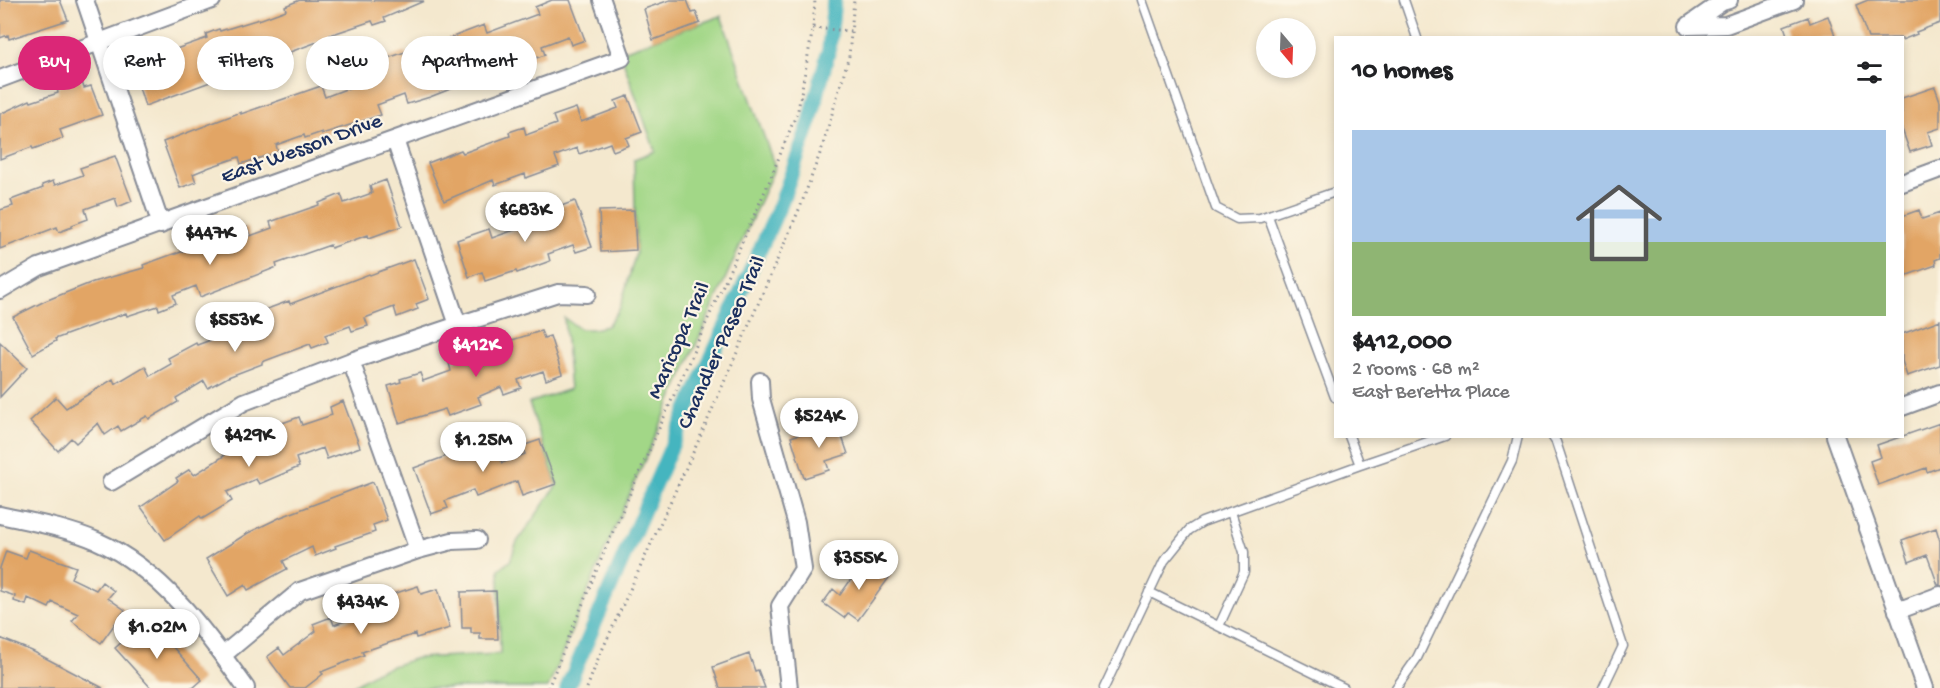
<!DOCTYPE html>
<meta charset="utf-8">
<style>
:root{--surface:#fff;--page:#f2f2f2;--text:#202124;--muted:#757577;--accent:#db2777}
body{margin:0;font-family:"Gochi Hand",sans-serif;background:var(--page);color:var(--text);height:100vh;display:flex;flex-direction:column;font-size:22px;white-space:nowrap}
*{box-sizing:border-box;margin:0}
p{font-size:20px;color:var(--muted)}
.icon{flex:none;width:33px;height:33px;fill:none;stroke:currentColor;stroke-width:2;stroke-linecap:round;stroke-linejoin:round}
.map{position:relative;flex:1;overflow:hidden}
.side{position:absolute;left:1334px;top:36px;width:570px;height:402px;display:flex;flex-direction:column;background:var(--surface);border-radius:0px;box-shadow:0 3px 9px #0003}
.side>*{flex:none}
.top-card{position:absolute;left:18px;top:36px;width:570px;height:54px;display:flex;gap:12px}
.needle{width:39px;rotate:161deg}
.tools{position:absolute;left:1256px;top:18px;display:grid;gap:12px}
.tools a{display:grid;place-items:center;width:60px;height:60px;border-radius:50%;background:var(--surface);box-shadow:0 3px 9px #0003;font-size:30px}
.price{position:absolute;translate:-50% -51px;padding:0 14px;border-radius:21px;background:#fff;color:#222;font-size:20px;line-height:39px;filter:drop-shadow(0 2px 3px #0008)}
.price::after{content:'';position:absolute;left:50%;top:36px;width:18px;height:14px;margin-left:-9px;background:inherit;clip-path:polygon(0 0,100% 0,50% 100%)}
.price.on{background:var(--accent);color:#fff}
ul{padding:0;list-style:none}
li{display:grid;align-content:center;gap:12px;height:318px;padding:0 18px}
li span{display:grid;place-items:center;height:186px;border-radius:0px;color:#555}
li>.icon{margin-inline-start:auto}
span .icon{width:108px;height:108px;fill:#fffc;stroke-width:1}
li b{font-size:26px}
h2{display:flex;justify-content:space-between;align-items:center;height:72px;padding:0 18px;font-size:26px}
.chip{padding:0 21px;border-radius:27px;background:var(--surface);box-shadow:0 3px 9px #0003;font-size:21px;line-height:54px}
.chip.on{background:var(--accent);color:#fff}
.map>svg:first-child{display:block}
</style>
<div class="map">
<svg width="1940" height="688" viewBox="0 0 1940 688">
<rect width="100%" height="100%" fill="#fcf5e5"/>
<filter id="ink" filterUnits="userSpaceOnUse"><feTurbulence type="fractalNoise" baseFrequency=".0167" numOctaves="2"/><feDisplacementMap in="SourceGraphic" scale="12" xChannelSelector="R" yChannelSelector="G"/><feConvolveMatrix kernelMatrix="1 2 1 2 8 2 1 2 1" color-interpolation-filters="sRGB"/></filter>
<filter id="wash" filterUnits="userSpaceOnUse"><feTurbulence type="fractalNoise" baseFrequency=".008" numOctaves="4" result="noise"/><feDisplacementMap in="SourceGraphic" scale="24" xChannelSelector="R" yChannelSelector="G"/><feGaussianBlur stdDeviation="1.35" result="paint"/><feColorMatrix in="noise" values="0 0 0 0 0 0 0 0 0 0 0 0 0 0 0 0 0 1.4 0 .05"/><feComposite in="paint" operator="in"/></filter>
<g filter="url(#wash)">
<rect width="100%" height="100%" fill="#f4e8ce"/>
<path fill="#a2d787" stroke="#5e8372" stroke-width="1.5" d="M721 16 775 167 607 545 548 688H349L377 671 417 658 500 654 499 569 510 561 517 542 557 485 529 403 570 389 564 318 580 329H593L607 326 620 308 636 253 634 159 655 151 620 52Z"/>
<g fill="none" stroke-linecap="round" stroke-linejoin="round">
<path stroke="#45b5bf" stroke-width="15" d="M567 688 672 445 781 203 810 122 829 49 834 0"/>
</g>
<g id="blocks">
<path fill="#e2a565" d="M0 0H60L68 20 9 39 8 35 0 38Z
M300 0 424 1 384 18 386 21 374 25 372 21 330 35 332 41 321 45 320 41 290 52 291 55 271 62 272 66 261 70 259 64 145 106 134 72 140 69 137 59 161 51 162 54 207 38 206 34 219 29 220 31 259 19V20L286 10 285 6Z
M552 0H570L585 40 571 45 568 36 542 46 545 55 484 76 482 71 461 79 463 84 430 97 407 104 404 95 377 105 381 115 322 134V132L305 138 304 135 276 145 278 152 241 164 239 157 210 167 193 174 196 182 180 188 163 142 241 112V114L321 86 325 97 351 87 347 76 372 67 371 64 405 52 410 66 433 57 429 46 484 25 487 33 538 14 535 7Z
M670 0H687L692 13 696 12 700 23 653 40 644 9Z
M1868 0H1940V23L1916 32 1917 34 1902 40V38H1868L1856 5Z
M1828 16 1836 38H1788L1784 26 1808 17 1810 23Z
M81 79 84 88 91 86 102 115 60 130 63 138 33 149 32 147 0 159V114L30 100 31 102 58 93 57 87Z
M1935 87 1940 101V128L1928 132 1932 145 1910 152 1902 129V98Z
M628 96 642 132 626 138 629 145 613 151 610 143 579 154 577 148 555 156 559 166 526 178 525 174 495 185 493 180 444 201 428 163 461 150 463 153 510 136 509 132 524 127 526 135 556 124 553 116 576 108 581 122 618 108 615 101Z
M115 156 132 201 118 207 115 198 85 209 88 219 72 225V227L59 232 57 227 0 249V210L13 206 11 200 43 188 42 185 53 181 55 185 83 175 80 168Z
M386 180 402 226 369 238 368 235 331 248 330 245 276 264 277 267 200 297 196 286 173 295 176 303 159 310 158 306 127 316 126 313 55 339 56 341 33 354 13 317 45 301 93 282 144 268 143 265 176 253V254L247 227 250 236 272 228 270 222 319 205V203L341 194 344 203 372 193 370 186Z
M575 201 592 247 576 252 573 245 548 254 550 261 517 273 516 271 485 281 482 272 469 277 457 240 489 229 492 238 520 228 517 222Z
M634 210 636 250 601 252 599 211Z
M1919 210 1922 219 1940 213V258L1935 260 1936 265 1902 277V216Z
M414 259 429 299 416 304 418 309 397 317 394 307 365 318 368 326 352 331 350 326 325 335 328 342 312 348 310 344 262 362V364L228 377 208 388 204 381 176 398 178 402 149 419 147 416 121 431 118 426 105 435 98 423 76 443 71 438 58 451 30 421 56 397 66 408 113 379 115 384 145 366 150 376 171 364 168 358 196 343 197 345 259 322 256 313 289 301 290 304 369 274 370 275Z
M1940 320V365L1907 376 1902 361V334Z
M541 331 544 338 550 336 562 374 546 380 543 371 518 380 521 388 504 394 501 387 478 397 481 404 448 416 445 409 399 423 388 386 401 382 400 379 420 373 423 381 451 371 449 363 472 355 471 353Z
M0 342 27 368 0 397Z
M343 401 360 447 327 459 323 448 296 458 299 467 259 484 256 479 227 492 232 501 202 519 200 516 165 540 141 507 178 481 176 478 190 469 194 475 224 456 221 450 260 431 299 417 302 425 332 415 330 407Z
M837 422 848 454 826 461 829 470 804 478 791 437Z
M1940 423V467L1927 472 1926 468 1878 485 1870 461 1881 457 1877 445Z
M493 439 502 463 525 454 522 446 540 440 556 484 522 496 517 481 476 497 473 490 445 501 448 508 431 514 414 468Z
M373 482 387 520 373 525 375 532 335 546 336 548 315 556 312 547 283 561 287 569 248 590 245 585 228 596 206 559 248 533 281 517Z
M1936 528 1940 541V585H1938L1927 555 1909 562 1902 540Z
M29 550 76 567 71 578 96 590 102 582 114 591 108 598 125 610 101 643 72 621 78 614 52 602 49 608 28 598 26 605 14 601 15 596 0 591V568L6 551 26 558Z
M867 557 891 575 858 620 848 613 844 618 823 603 833 589 840 595Z
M418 586 421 594 438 589 450 628 416 638 415 634 362 652 364 655 321 672 323 674 305 688H290L267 657 279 648 284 655 316 631 313 624 331 617 334 625 376 609 372 597 389 592 390 595Z
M496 591 498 639H480V633H471V628H462L461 592Z
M145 622 158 637 165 630 176 642 172 646 202 680 193 688H151L115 648Z
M0 638 32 651 103 688H0Z
M749 654 755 671 758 670 765 688H720L713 667Z"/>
</g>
</g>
<g filter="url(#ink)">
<use href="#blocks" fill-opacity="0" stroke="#888c96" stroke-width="1.5"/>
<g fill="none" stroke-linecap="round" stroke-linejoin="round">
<defs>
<path id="lane" d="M1142 0 1216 208 1237 219 1260 218 1335 192
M1404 0 1417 38
M1268 216 1335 397
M1349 436 1360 465
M1552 436 1556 442 1623 646 1603 688
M1149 592 1344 688
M1219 626 1244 572V552L1231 512
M1104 688 1164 561 1189 530 1202 522 1360 465 1445 436
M1396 688 1417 658 1512 461 1518 436"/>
<path id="street" d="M85 0 161 225
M1689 25 1722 2 1729 0
M1688 26 1726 25 1794 0
M0 79 212 0
M395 140 458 325
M1902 183 1940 169
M0 290 39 267 622 58 602 0
M351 361 418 550
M760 381 761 399 796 522 803 569 780 606 789 688
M1902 407 1940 393
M1835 436 1925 688
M111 482 244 402 351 361 458 325 558 293 587 294
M0 515C32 522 67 528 97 541 161 569 207 633 246 688
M1897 611 1940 595
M223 655 300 591 418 550 452 541 477 540"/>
</defs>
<use href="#lane" stroke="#888c96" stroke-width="11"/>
<use href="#street" stroke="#888c96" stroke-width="20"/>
<path stroke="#888c96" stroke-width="3" stroke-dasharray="1.5 4.5" stroke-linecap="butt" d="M813 28 851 31
M548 688 607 545 769 182 798 110 813 28 815 0
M587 688 598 659 702 433 801 205 822 148 849 56 854 0"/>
<use href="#lane" stroke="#fff" stroke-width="8"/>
<use href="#street" stroke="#fff" stroke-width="16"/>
</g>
</g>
<g text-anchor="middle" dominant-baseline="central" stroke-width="4.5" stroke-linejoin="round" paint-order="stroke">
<g font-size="22" fill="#1b2f5e" stroke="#fcf5e5">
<text transform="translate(302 150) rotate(-20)">East Wesson Drive</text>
<text transform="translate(680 341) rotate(-66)">Maricopa Trail</text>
<text transform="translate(723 343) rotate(-66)">Chandler Paseo Trail</text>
</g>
</g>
</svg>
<div class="tools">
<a><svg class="needle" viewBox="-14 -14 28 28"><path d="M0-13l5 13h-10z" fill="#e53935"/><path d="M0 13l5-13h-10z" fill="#757577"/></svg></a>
</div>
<b class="price" style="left:525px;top:243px">$683K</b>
<b class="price" style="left:210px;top:266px">$447K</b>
<b class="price" style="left:235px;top:353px">$553K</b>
<b class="price on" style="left:476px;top:378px">$412K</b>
<b class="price" style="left:819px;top:449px">$524K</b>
<b class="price" style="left:249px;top:468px">$429K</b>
<b class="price" style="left:483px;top:473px">$1.25M</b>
<b class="price" style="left:859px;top:591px">$355K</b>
<b class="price" style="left:361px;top:635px">$434K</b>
<b class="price" style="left:157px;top:660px">$1.02M</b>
<div class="top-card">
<a class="chip on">Buy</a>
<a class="chip">Rent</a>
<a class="chip">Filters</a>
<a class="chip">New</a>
<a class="chip">Apartment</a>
</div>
<section class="side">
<h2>10 homes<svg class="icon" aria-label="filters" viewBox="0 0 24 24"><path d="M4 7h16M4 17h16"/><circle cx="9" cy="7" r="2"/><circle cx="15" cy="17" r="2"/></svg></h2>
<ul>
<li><span style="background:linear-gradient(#a9c7e8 60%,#8fb573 0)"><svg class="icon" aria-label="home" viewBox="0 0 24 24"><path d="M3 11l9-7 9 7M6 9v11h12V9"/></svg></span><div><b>$412,000</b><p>2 rooms · 68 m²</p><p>East Beretta Place</p></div></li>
</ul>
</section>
</div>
